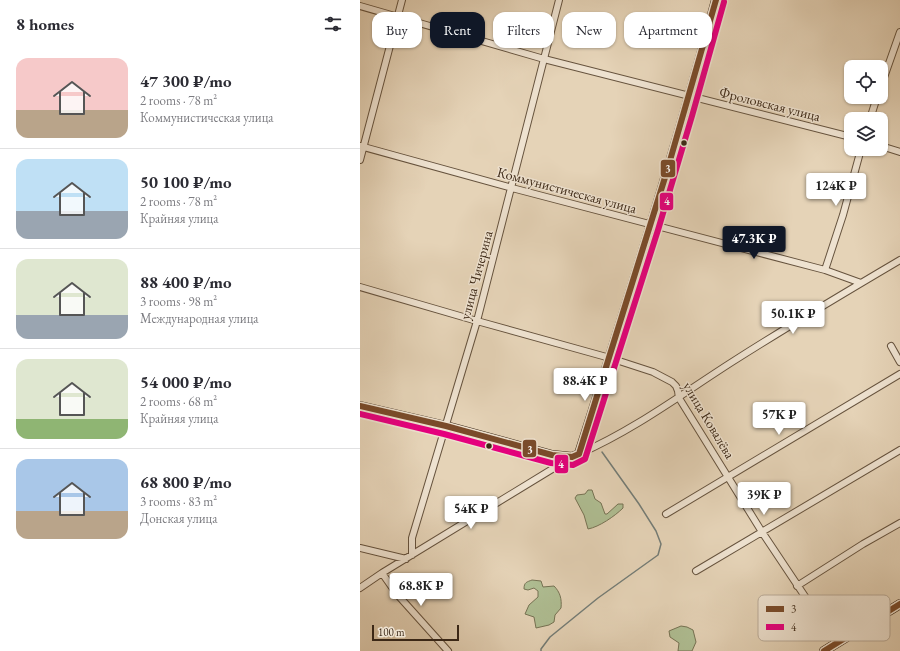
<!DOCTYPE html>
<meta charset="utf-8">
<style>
:root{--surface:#fff;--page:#f2f2f3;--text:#2b2b33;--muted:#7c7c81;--line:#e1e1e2;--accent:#111827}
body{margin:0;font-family:"EB Garamond",serif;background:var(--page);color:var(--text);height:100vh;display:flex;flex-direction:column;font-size:15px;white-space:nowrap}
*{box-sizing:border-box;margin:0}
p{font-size:13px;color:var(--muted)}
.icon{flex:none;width:22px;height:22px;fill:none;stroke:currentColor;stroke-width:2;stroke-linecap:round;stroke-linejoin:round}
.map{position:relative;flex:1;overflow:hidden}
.details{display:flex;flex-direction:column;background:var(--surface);width:360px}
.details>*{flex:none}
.top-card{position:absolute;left:12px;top:12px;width:380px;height:36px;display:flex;gap:8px}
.buttons{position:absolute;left:484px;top:60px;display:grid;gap:8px}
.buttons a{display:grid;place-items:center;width:44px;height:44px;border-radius:8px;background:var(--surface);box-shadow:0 1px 3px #0004;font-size:20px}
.scale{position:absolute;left:12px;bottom:10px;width:87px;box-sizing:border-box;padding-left:4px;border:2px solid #3c2816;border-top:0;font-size:11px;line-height:14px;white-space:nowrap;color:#3c2816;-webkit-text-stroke:3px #eee2d0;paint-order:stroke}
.price{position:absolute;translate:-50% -34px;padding:0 9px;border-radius:4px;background:#fff;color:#222;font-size:13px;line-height:26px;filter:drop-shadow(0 1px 2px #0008)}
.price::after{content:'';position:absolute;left:50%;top:24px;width:12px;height:9px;margin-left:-6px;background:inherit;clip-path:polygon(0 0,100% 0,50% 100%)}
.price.on{background:var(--accent);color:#fff}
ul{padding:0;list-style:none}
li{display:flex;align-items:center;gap:12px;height:100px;padding:0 16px}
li+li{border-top:1px solid var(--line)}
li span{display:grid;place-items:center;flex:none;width:112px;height:80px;border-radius:12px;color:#555}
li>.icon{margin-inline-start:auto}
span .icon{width:48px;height:48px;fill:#fffc;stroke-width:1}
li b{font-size:17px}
h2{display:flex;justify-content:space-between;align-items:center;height:48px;padding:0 16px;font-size:17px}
.chip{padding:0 14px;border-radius:12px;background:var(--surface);box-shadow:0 1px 3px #0004;font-size:14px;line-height:36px}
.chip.on{background:var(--accent);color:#fff}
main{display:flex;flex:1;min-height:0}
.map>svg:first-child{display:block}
</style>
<main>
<section class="details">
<h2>8 homes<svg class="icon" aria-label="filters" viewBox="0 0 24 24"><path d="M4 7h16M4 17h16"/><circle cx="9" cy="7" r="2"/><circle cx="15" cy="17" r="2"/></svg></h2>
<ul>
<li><span style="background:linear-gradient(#f6c9c9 65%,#b9a48a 0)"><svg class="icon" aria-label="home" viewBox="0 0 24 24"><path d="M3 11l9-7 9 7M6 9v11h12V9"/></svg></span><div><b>47 300 ₽/mo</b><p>2 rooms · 78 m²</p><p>Коммунистическая улица</p></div></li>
<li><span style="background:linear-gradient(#bfe0f5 65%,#9aa5b1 0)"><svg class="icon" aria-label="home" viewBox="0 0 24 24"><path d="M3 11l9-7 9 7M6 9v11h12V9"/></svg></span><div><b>50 100 ₽/mo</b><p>2 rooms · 78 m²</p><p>Крайняя улица</p></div></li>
<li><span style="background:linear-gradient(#dfe7d0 70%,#9aa5b1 0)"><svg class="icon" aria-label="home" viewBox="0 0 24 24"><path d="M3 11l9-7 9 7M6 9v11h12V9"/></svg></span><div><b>88 400 ₽/mo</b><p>3 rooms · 98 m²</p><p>Международная улица</p></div></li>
<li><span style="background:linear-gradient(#dfe7d0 75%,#8fb573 0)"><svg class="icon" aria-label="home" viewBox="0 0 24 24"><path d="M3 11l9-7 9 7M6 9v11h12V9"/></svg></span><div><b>54 000 ₽/mo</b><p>2 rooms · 68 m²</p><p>Крайняя улица</p></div></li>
<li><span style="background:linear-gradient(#a9c7e8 65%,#b9a48a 0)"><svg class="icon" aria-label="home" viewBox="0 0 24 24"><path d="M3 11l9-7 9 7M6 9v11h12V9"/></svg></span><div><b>68 800 ₽/mo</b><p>3 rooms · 83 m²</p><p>Донская улица</p></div></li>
</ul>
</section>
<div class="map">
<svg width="540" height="651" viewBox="0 0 540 651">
<rect width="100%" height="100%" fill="#e5d3b7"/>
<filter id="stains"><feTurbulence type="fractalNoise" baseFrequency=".005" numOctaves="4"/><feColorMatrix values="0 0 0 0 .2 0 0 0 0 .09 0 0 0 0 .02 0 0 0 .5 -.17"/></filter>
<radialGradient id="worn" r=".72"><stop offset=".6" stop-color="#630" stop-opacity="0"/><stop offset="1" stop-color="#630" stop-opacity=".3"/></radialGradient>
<path fill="#afbe93" stroke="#767354" d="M228 490H232L235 499 241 503 245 514H247L258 504H263V508C255 516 239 527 228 529L224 515 215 498 217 495 225 494Z
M172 580 181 581 183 587 194 586C200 592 202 599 201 608L195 615 194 622 189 625 176 628 174 617 165 614 169 605 178 597V591L174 588 168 590 164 589C164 582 167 582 172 580Z
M321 626 327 627 333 630 336 642 332 651H318L319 643 310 637 309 631Z"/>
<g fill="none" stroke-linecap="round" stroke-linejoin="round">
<path stroke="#747d77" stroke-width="1.5" d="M181 651V649L190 637 238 598 298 555 301 544 296 531 279 504 242 452"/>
<defs>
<path id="street" d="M0 6 184 59 491 137
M521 86 540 32
M510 119 517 97
M0 146 152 188 465 270 501 283
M521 146 540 152
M0 160 42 0
M465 270 483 215 501 149
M0 287 117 321 250 358 293 372 312 382 316 386 318 391 319 398 402 532 476 643
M531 346 540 362
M219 454C274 430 322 394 372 362 427 327 484 293 540 260
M306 514 540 374
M0 548 46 559
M52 555V538L117 321 199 0
M336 571 540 450
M22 573 36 593 88 651
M437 586 503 544 540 523
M0 588 22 573 212 457"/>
<path id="secondary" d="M0 406 86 426 192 455 212 457 219 454C267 303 315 153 356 0
M464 651 540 604"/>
</defs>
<use href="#street" stroke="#66533e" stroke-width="8"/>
<use href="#secondary" stroke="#3c2816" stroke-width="10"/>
<use href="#street" stroke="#eee2d0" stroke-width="6"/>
<use href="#secondary" stroke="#eee2d0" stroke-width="8"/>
<defs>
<path id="bus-1" d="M0 406 86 426 192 455 212 457 219 454 307 171 356 0
M464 651 540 604"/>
<path id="bus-2" d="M0 414 84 434 191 463 213 465 225 459 298 230 332 116 364 2"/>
</defs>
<use href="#bus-1" stroke="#eee2d0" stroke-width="9"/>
<use href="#bus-2" stroke="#eee2d0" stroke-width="9"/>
<use href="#bus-1" stroke="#7a4b2a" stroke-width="6"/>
<use href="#bus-2" stroke="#e5007d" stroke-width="6"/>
</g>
<g fill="#3c2816" stroke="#eee2d0" stroke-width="1.5">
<circle cx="324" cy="143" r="3.5"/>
<circle cx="129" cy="446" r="3.5"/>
</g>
<g text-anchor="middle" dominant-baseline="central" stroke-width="3" stroke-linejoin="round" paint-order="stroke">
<g font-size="14" fill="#3c2816" stroke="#eee2d0">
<text transform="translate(410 104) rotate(14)">Фроловская улица</text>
<text transform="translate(207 190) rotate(15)">Коммунистическая улица</text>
<text transform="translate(116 275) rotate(-75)">улица Чичерина</text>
<text transform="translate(349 420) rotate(59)">улица Ковалёва</text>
</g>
</g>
<rect x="398" y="595" width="132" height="46" rx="6" fill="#eee2d0" stroke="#b9aa98" stroke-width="1"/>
<rect x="406" y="606" width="18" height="6" fill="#7a4b2a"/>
<rect x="406" y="624" width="18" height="6" fill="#e5007d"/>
<g font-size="11" fill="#3c2816">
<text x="431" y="613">3</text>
<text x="431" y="631">4</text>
</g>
<g stroke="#eee2d0" stroke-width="1.5">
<rect x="300" y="159" width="16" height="19" rx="4" fill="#7a4b2a"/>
<rect x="299" y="192" width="15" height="19" rx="4" fill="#e5007d"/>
<rect x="162" y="439" width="15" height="19" rx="4" fill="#7a4b2a"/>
<rect x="194" y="454" width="15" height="20" rx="4" fill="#e5007d"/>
</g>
<g font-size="11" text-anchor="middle" font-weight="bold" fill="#fff">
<text x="308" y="172">3</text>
<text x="307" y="205">4</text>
<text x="170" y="453">3</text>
<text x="201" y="468">4</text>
</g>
<rect width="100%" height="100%" filter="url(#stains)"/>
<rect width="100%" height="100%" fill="url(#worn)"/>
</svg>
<div class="buttons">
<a><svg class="icon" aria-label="locate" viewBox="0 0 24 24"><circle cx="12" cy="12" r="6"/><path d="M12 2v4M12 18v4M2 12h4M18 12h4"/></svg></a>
<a><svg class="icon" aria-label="layers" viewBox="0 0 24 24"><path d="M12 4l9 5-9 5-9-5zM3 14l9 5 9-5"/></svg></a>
</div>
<div class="scale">100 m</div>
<b class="price" style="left:476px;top:207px">124K ₽</b>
<b class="price on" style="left:394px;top:260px">47.3K ₽</b>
<b class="price" style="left:433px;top:335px">50.1K ₽</b>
<b class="price" style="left:225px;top:402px">88.4K ₽</b>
<b class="price" style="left:419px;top:436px">57K ₽</b>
<b class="price" style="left:404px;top:516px">39K ₽</b>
<b class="price" style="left:111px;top:530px">54K ₽</b>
<b class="price" style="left:61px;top:607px">68.8K ₽</b>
<div class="top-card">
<a class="chip">Buy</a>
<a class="chip on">Rent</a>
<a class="chip">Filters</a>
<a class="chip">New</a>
<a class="chip">Apartment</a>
</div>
</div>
</main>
